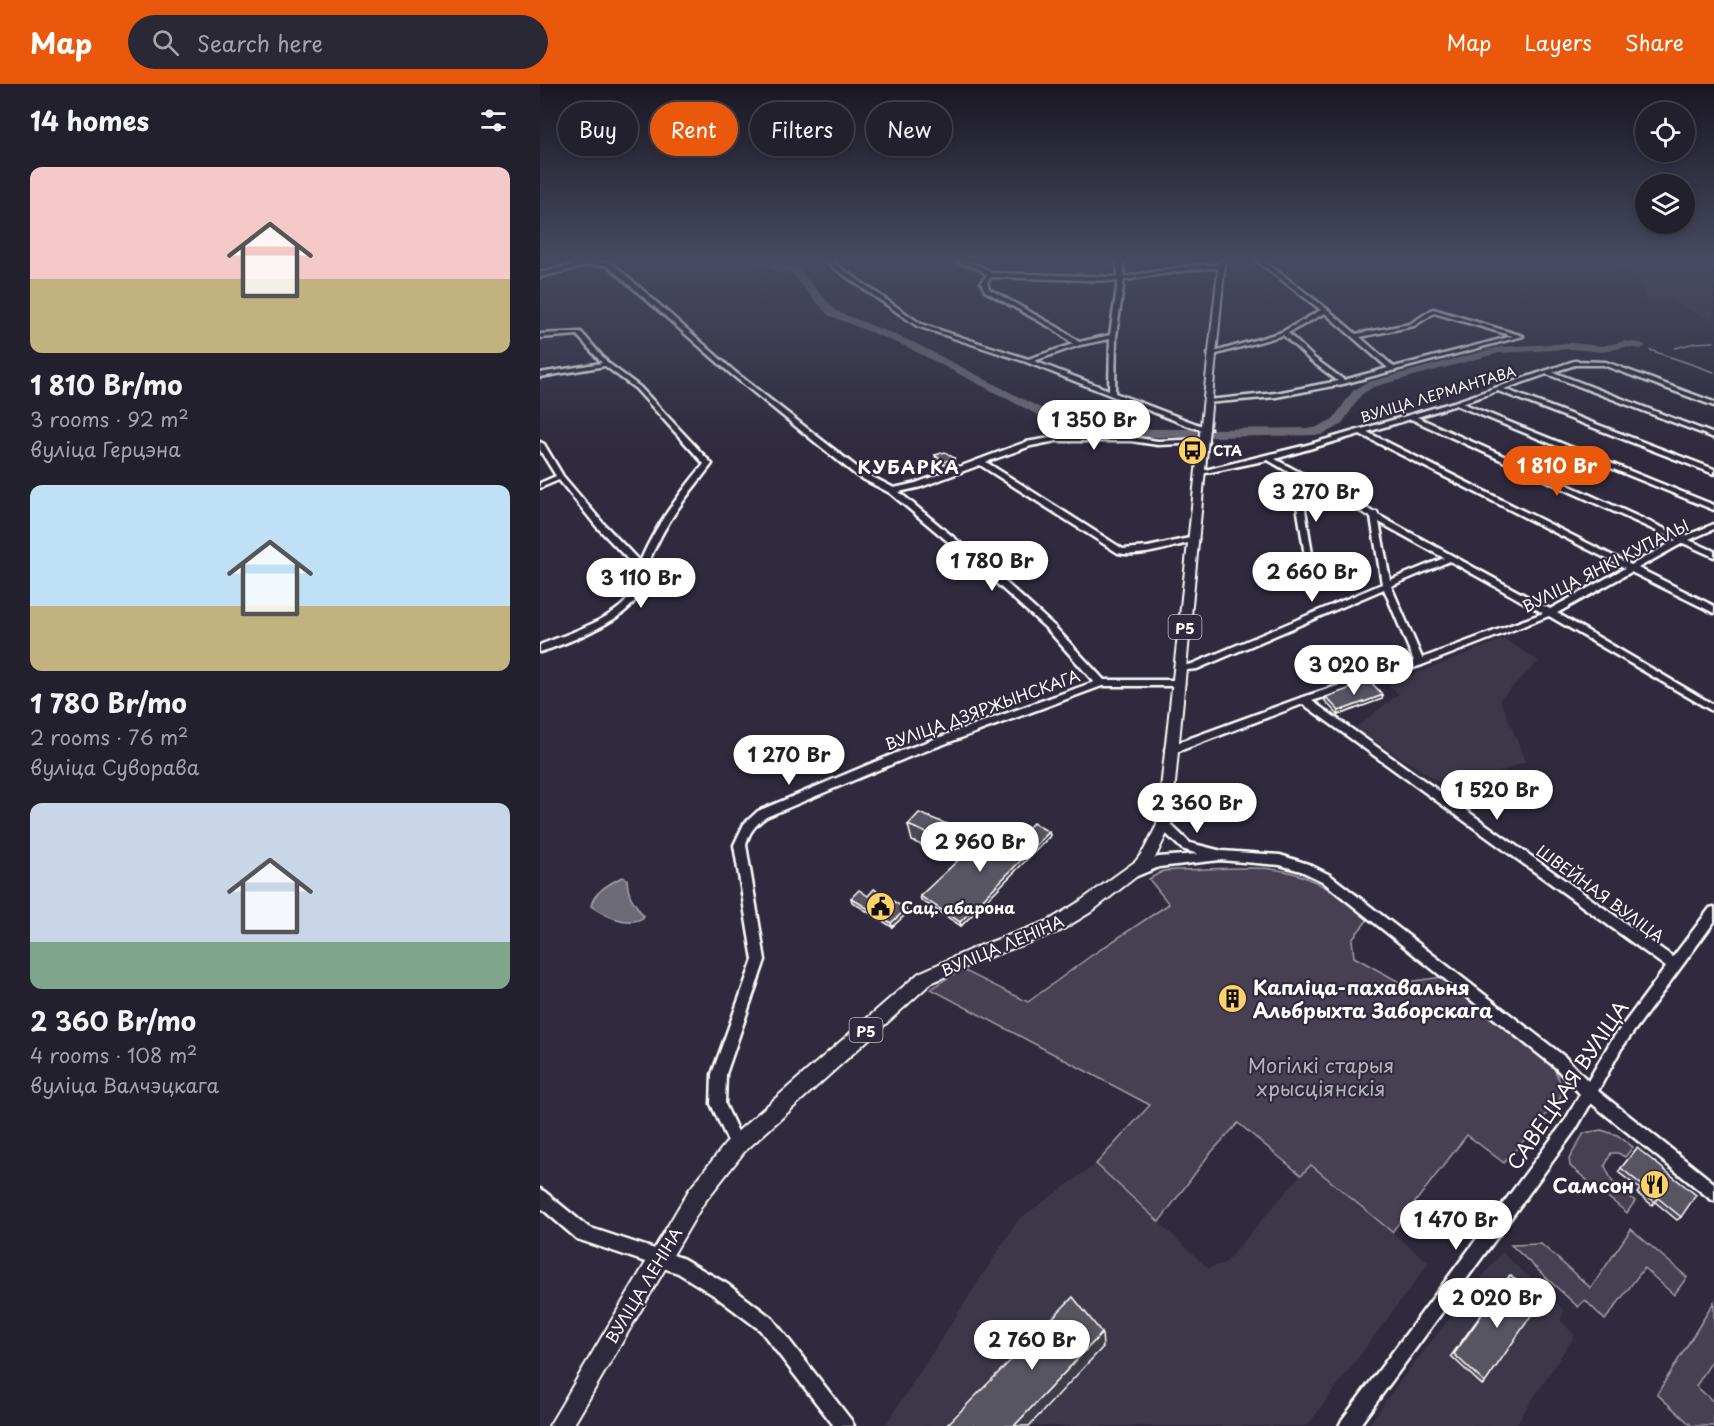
<!DOCTYPE html>
<meta charset="utf-8">
<style>
:root{--surface:#23202e;--page:#2b2836;--text:#f1f3f6;--muted:#a3a3aa;--line:#403e4a;--accent:#ea580c}
body{margin:0;font-family:"Playpen Sans",sans-serif;background:var(--page);color:var(--text);height:100vh;display:flex;flex-direction:column;font-size:22px;white-space:nowrap}
*{box-sizing:border-box;margin:0}
p{font-size:20px;color:var(--muted)}
.icon{flex:none;width:33px;height:33px;fill:none;stroke:currentColor;stroke-width:2;stroke-linecap:round;stroke-linejoin:round}
.map{position:relative;flex:1;overflow:hidden}
.sheet{display:flex;flex-direction:column;background:var(--surface);width:540px}
.sheet>*{flex:none}
.guide{position:absolute;left:18px;top:18px;width:570px;height:54px;display:flex;gap:12px}
.fabs{position:absolute;left:1095px;top:18px;display:grid;gap:12px}
.fabs a{display:grid;place-items:center;width:60px;height:60px;border-radius:50%;background:var(--surface);box-shadow:0 3px 9px #0003,0 0 0 2px var(--line);font-size:30px}
.price{position:absolute;translate:-50% -51px;padding:0 14px;border-radius:21px;background:#fff;color:#222;font-size:20px;line-height:39px;filter:drop-shadow(0 2px 3px #0008)}
.price::after{content:'';position:absolute;left:50%;top:36px;width:18px;height:14px;margin-left:-9px;background:inherit;clip-path:polygon(0 0,100% 0,50% 100%)}
.price.current{background:var(--accent);color:#fff}
ul{padding:0;list-style:none}
li{display:grid;align-content:center;gap:12px;height:318px;padding:0 30px}
li span{display:grid;place-items:center;height:186px;border-radius:12px;color:#555}
li>.icon{margin-inline-start:auto}
span .icon{width:108px;height:108px;fill:#fffc;stroke-width:1}
li b{font-size:26px}
h2{display:flex;justify-content:space-between;align-items:center;height:72px;padding:0 30px;font-size:26px}
.chip{padding:0 21px;border-radius:27px;background:var(--surface);box-shadow:0 3px 9px #0003,0 0 0 2px var(--line);font-size:21px;line-height:54px}
.chip.current{background:var(--accent);color:#fff}
header{display:flex;align-items:center;gap:36px;box-sizing:border-box;height:84px;padding:0 30px;background:var(--accent);color:#fff}
header strong{font-size:28px}
nav{display:flex;gap:33px;margin-inline-start:auto;font-size:21px}
.search{width:420px;height:54px;background:var(--page);display:flex;align-items:center;gap:15px;box-sizing:border-box;padding:0 21px;border-radius:33px;color:var(--muted);font-size:22px}
main{display:flex;flex:1;min-height:0}
.map>svg:first-child{display:block}
</style>
<header>
<strong>Map</strong>
<div class="search"><svg class="icon" aria-label="search" viewBox="0 0 24 24"><circle cx="10" cy="10" r="6"/><path d="M15 15l6 6"/></svg>Search here</div>
<nav><a>Map</a><a>Layers</a><a>Share</a></nav>
</header>
<main>
<section class="sheet">
<h2>14 homes<svg class="icon" aria-label="filters" viewBox="0 0 24 24"><path d="M4 7h16M4 17h16"/><circle cx="9" cy="7" r="2"/><circle cx="15" cy="17" r="2"/></svg></h2>
<ul>
<li><span style="background:linear-gradient(#f6c9c9 60%,#c2b280 0)"><svg class="icon" aria-label="home" viewBox="0 0 24 24"><path d="M3 11l9-7 9 7M6 9v11h12V9"/></svg></span><div><b>1 810 Br/mo</b><p>3 rooms · 92 m²</p><p>вуліца Герцэна</p></div></li>
<li><span style="background:linear-gradient(#bfe0f5 65%,#c2b280 0)"><svg class="icon" aria-label="home" viewBox="0 0 24 24"><path d="M3 11l9-7 9 7M6 9v11h12V9"/></svg></span><div><b>1 780 Br/mo</b><p>2 rooms · 76 m²</p><p>вуліца Суворава</p></div></li>
<li><span style="background:linear-gradient(#c9d6e8 75%,#7fa58c 0)"><svg class="icon" aria-label="home" viewBox="0 0 24 24"><path d="M3 11l9-7 9 7M6 9v11h12V9"/></svg></span><div><b>2 360 Br/mo</b><p>4 rooms · 108 m²</p><p>вуліца Валчэцкага</p></div></li>
</ul>
</section>
<div class="map">
<svg width="1174" height="1342" viewBox="0 0 1174 1342">
<rect width="100%" height="100%" fill="#2f2a3d"/>
<filter id="ink" filterUnits="userSpaceOnUse"><feTurbulence type="fractalNoise" baseFrequency=".0167" numOctaves="2"/><feDisplacementMap in="SourceGraphic" scale="12" xChannelSelector="R" yChannelSelector="G"/><feConvolveMatrix kernelMatrix="1 2 1 2 8 2 1 2 1" color-interpolation-filters="sRGB"/></filter>
<g filter="url(#ink)">
<path fill="#3c3749" d="M1079 177H1128L1174 192V237L1128 216 1123 218 1106 217 1099 193 1083 185Z
M964 555 999 577 960 615 986 677 958 689 932 691 905 702 815 644 859 610 846 601Z
M556 1080 668 1184 685 1179 770 1080 889 1179 767 1342H345L478 1136Z
M962 1168 1025 1227 1020 1236 1035 1251 975 1342H828L857 1301Z"/>
<path fill="#464152" stroke="#a2a0a8" stroke-width="1.5" d="M637 786C669 786 724 780 753 789 782 798 806 816 829 834L812 855 814 873 861 899 902 893 1012 980 1022 1002 1020 1015 964 1079 927 1051 852 1148 771 1081 761 1091 698 1039 668 1072 619 1138 556 1080 610 1021 391 905 421 885 488 918 552 871 629 820 609 795 623 787Z
M1061 1046 1077 1051 1093 1063 1085 1073 1078 1069H1071L1065 1082 1072 1097 1095 1117 1087 1129 1030 1082 1029 1075 1044 1049Z
M1091 1145 1147 1193 1134 1211 1104 1184 1065 1236 1045 1216 1038 1223 971 1161 1001 1160 1051 1204Z
M1174 1218V1274L1156 1302 1174 1318V1342H1152L1117 1310Z"/>
<path fill="#6d6a77" stroke="#a7a6ad" stroke-width="1.5" d="M82 793 87 795C88 815 94 817 104 833 90 844 63 831 51 822 53 808 71 799 82 793Z"/>
<g fill="none" stroke-linecap="round" stroke-linejoin="round">
<path stroke="#a7a6ad" stroke-width="1.5" d="M1135 264 1155 259 1174 258
M1110 266 1174 288"/>
<path fill="#6d6a77" fill-rule="evenodd" d="M220 177H231L240 182 257 184 296 227 375 259 508 328 577 345H659L665 349 671 345 775 344 793 335 813 307 825 299 959 263 1032 259 1062 262 1085 257 1101 259 1106 262 1101 265 1085 263 1062 268 1032 265 959 269 833 303 821 311 801 341 781 351 671 353 665 349 659 353H577L500 332 367 263 288 231 251 189 235 187Z"/>
<defs>
<path id="minor" d="M48 177 71 178 195 288 323 388 354 404 376 399 486 358 516 353H591L618 357 664 355 668 357 664 359 618 361 591 357H516L491 362 446 378 583 465 608 463 654 453 658 455 657 457C632 462 604 474 578 469L440 381 381 403 359 408 442 477 514 542 564 596H639L644 599 639 602H562L369 673 226 733C215 741 209 748 206 761L225 876 186 990 185 1020 204 1061 202 1066 197 1068 192 1066 171 1020 172 990 213 876 194 761 204 740 218 727 361 667 554 598 508 546 436 481 350 409 317 392 191 290 67 181H48L0 193V189Z
M284 177H291L381 240 488 275 533 260 515 246 445 207 441 198 447 191 439 185 415 177C429 177 441 181 451 189L578 193 577 177H583L584 193 655 181H683L681 184 655 185 584 196 576 252 575 309 670 345 666 347 646 341 486 278 377 242ZM451 193 578 197 570 251 539 258 519 244 449 205 447 198ZM570 255 569 306 494 277 540 261Z
M717 177H724L787 225 816 250 870 240 893 225 983 252 803 300 736 313 666 319 665 318 668 316 736 309 798 297 770 276 743 251 673 271 668 270 742 248 781 226ZM785 229 848 284 804 296 774 274 748 249ZM894 229 973 252 854 283 820 253 874 242Z
M41 248 68 279 100 303 172 380C152 406 131 430 117 460 112 469 108 479 105 489 101 500 100 510 93 519 79 538 24 561 0 568V561C24 551 71 536 87 516 93 507 94 495 97 485L56 442 19 396 0 404V399L16 392 0 366V358L4 360 23 392 62 438 100 478C115 442 139 410 164 380L96 305 65 282 0 293V289L62 279 37 251 0 254V250Z
M1034 277 1066 278 1174 318V322L1063 281H1035L1013 288 1174 350V354L1007 290 964 305 1174 385V390L958 307 922 319 1174 421V426L916 321 877 333 1143 453 1174 440V445L1149 456 1174 467V473L1143 459 1098 484 1174 522V529L1091 488 1017 529 1174 621V628L1009 532 882 581 772 617 1133 873 1170 824 1174 823V838L1081 965 1058 1007 1174 1099V1117L1169 1114 1051 1019 1036 1045 819 1342H799L802 1336 1026 1035 1040 1010 1015 983 782 797 761 787 740 781 680 776 619 783 597 792 593 790 591 787 593 784 618 773 658 770 642 765 620 744 618 741 620 738H628L650 759 682 767 740 771 768 780 790 791 1025 973 1048 997 1071 957 1126 883 763 620 634 669H626L625 666 626 663 760 614 874 577 844 505 657 585 637 587 635 585 637 583 652 580 842 500 831 433 760 394 776 495 775 497H769L752 390 728 376 661 390 657 388 767 361 914 318ZM871 335 1136 456 1091 481 827 348ZM820 350 1085 484 1010 525 838 431 837 428H833L735 375ZM839 438 904 474 850 496ZM910 477 1003 529 882 574 851 502Z
M0 1105 5 1108 48 1143 142 1174 187 1200 232 1234 311 1336 314 1342H294L220 1246 175 1212 138 1189 37 1155 0 1123Z"/>
<path id="major" d="M679 177H685L631 741 615 774 606 785 551 828 520 847 446 874 391 899 204 1068 163 1120 33 1342H9L149 1106 190 1054 379 889 434 864 508 837 539 818 596 777 604 766 617 741Z"/>
</defs>
<use href="#minor" stroke="#fff" stroke-width="5"/>
<use href="#major" stroke="#fff" stroke-width="4"/>
<use href="#minor" fill="#2f2a3d" fill-rule="evenodd"/>
<use href="#major" fill="#2f2a3d" fill-rule="evenodd"/>
</g>
<path fill="#4d4956" stroke="#fff" stroke-width="1.5" d="M395 371 414 374V378L404 381 396 375Z
M843 611 842 615 798 631 785 617 786 613Z
M368 741 410 756 400 769 372 757Z
M509 748 510 752 421 842 381 816 380 812 468 764Z
M311 814 367 829 352 843 312 818Z
M1097 1064 1141 1133 1137 1136 1115 1118 1112 1121 1097 1109 1100 1105 1078 1088Z
M970 1191 945 1299 942 1301 911 1272Z"/>
<path fill="#3e3c46" stroke="#fff" stroke-width="1.5" d="M414 374V378L404 381V378Z
M843 611 842 615 798 631 799 627Z
M407 740 410 756 400 769 396 753Z
M509 748 510 752 421 842 420 838Z
M366 825 367 829 352 843 351 839Z
M562 1249 563 1263 489 1342H474Z"/>
<path fill="#595564" stroke="#fff" stroke-width="1.5" d="M405 368 414 374 404 378 395 371Z
M830 597 843 611 799 627 786 613Z
M379 729 407 740 396 753 368 741Z
M493 739 509 748 420 838 380 812 446 750 468 764Z
M334 805 366 825 351 839 311 814 319 806 328 812Z
M1097 1064 1156 1111 1141 1133 1118 1114 1115 1118 1100 1106 1103 1102 1081 1084Z
M970 1191 1001 1217 945 1299 914 1270Z
M533 1213 562 1249 474 1342H406Z"/>
</g>
<linearGradient id="sky" x2="0" y2="1"><stop stop-color="#1a1722"/><stop offset="0.48" stop-color="#474a62"/><stop offset="1" stop-color="#474a62" stop-opacity="0"/></linearGradient>
<rect width="1174" height="365" fill="url(#sky)"/>
<defs>
<symbol id="bus-disc" viewBox="-11 -11 22 22"><circle r="9.5" fill="#ffd166" stroke="#2f2a3d"/><path d="M-5-6H5V4H4V6H2V4H-2V6H-4V4H-5ZM-3.5-4V0h7V-4ZM-3.5 1.2v1.5H-2V1.2ZM2 1.2v1.5H3.5V1.2Z" fill="#111"/></symbol>
<symbol id="civic-disc" viewBox="-11 -11 22 22"><circle r="9.5" fill="#ffd166" stroke="#2f2a3d"/><path d="M-.6-6.5H3V-4.5H.6V-3L4-1V1h2V6H-6V1h2V-1L-.6-3ZM-1.2 2.5V6h2.4V2.5Z" fill="#111"/></symbol>
<symbol id="building-disc" viewBox="-11 -11 22 22"><circle r="9.5" fill="#ffd166" stroke="#2f2a3d"/><path d="M-4-6H4V6H1V3H-1V6H-4ZM-2.5-4.3h1.7v1.8h-1.7ZM.8-4.3h1.7v1.8H.8ZM-2.5-1h1.7V.8h-1.7ZM.8-1h1.7V.8H.8Z" fill="#111"/></symbol>
<symbol id="restaurant-disc" viewBox="-11 -11 22 22"><circle r="9.5" fill="#ffd166" stroke="#2f2a3d"/><path d="M-5-6h1v4h1v-4h1v4h1v-4h1v5L-1.5 .5V6h-2V.5L-5-1ZM5-6V6H3V1.5H1.5Q1.5-4 5-6Z" fill="#111"/></symbol>
</defs>
<g fill-rule="evenodd">
<use href="#bus-disc" x="636" y="350" width="33" height="33"/>
<use href="#civic-disc" x="324" y="806" width="33" height="33"/>
<use href="#building-disc" x="676" y="898" width="33" height="33"/>
<use href="#restaurant-disc" x="1098" y="1084" width="33" height="33"/>
</g>
<g text-anchor="middle" dominant-baseline="central" stroke-width="4.5" stroke-linejoin="round" paint-order="stroke">
<g font-size="14" fill="#fff" stroke="#2f2a3d">
<text transform="translate(898 310) rotate(-17)">ВУЛІЦА ЛЕРМАНТАВА</text>
</g>
<g font-size="14" font-weight="bold" fill="#fff" stroke="#2f2a3d" text-anchor="start">
<text x="673" y="366">СТА</text>
</g>
<g fill="#2f2a3d" stroke="#c1bfc5" stroke-width="1.5">
<rect x="628.5" y="531" width="33" height="24" rx="4.5"/>
<rect x="309.5" y="934" width="33" height="24" rx="4.5"/>
</g>
<g font-size="15" font-weight="bold" fill="#fff">
<text x="645" y="543">Р5</text>
<text x="326" y="946">Р5</text>
</g>
<g font-size="16" fill="#fff" stroke="#2f2a3d">
<text transform="translate(1065 481) rotate(-27)">ВУЛІЦА ЯНКІ КУПАЛЫ</text>
<text transform="translate(442 625) rotate(-20)">ВУЛІЦА ДЗЯРЖЫНСКАГА</text>
<text transform="translate(1061 809) rotate(36)">ШВЕЙНАЯ ВУЛІЦА</text>
<text transform="translate(462 861) rotate(-23)">ВУЛІЦА ЛЕНІНА</text>
<text transform="translate(103 1201) rotate(-59)">ВУЛІЦА ЛЕНІНА</text>
</g>
<g font-size="16" font-weight="bold" fill="#fff" stroke="#2f2a3d" text-anchor="start">
<text x="361" y="823">Сац. абарона</text>
</g>
<g font-size="18" font-weight="bold" letter-spacing="1.5" fill="#fff" stroke="#2f2a3d">
<text x="369" y="382">КУБАРКА</text>
</g>
<g font-size="20" font-weight="bold" fill="#fff" stroke="#2f2a3d" text-anchor="start">
<text x="713" y="903">Капліца-пахавальня<tspan x="713" dy="23">Альбрыхта Заборскага</tspan></text>
<text x="1094" y="1101" text-anchor="end">Самсон</text>
</g>
<g font-size="20" fill="#b5b3ba" stroke="#2f2a3d">
<text x="781" y="981">Могілкі старыя<tspan x="781" dy="23">хрысціянскія</tspan></text>
</g>
<g font-size="20" fill="#fff" stroke="#2f2a3d">
<text transform="translate(1027 1001) rotate(-56)">САВЕЦКАЯ ВУЛІЦА</text>
</g>
</g>
</svg>
<div class="fabs">
<a><svg class="icon" aria-label="locate" viewBox="0 0 24 24"><circle cx="12" cy="12" r="6"/><path d="M12 2v4M12 18v4M2 12h4M18 12h4"/></svg></a>
<a><svg class="icon" aria-label="layers" viewBox="0 0 24 24"><path d="M12 4l9 5-9 5-9-5zM3 14l9 5 9-5"/></svg></a>
</div>
<b class="price" style="left:554px;top:367px">1 350 Br</b>
<b class="price current" style="left:1017px;top:413px">1 810 Br</b>
<b class="price" style="left:776px;top:439px">3 270 Br</b>
<b class="price" style="left:452px;top:508px">1 780 Br</b>
<b class="price" style="left:772px;top:519px">2 660 Br</b>
<b class="price" style="left:101px;top:525px">3 110 Br</b>
<b class="price" style="left:814px;top:612px">3 020 Br</b>
<b class="price" style="left:249px;top:702px">1 270 Br</b>
<b class="price" style="left:957px;top:737px">1 520 Br</b>
<b class="price" style="left:657px;top:750px">2 360 Br</b>
<b class="price" style="left:440px;top:789px">2 960 Br</b>
<b class="price" style="left:916px;top:1167px">1 470 Br</b>
<b class="price" style="left:957px;top:1245px">2 020 Br</b>
<b class="price" style="left:492px;top:1287px">2 760 Br</b>
<div class="guide">
<a class="chip">Buy</a>
<a class="chip current">Rent</a>
<a class="chip">Filters</a>
<a class="chip">New</a>
</div>
</div>
</main>
